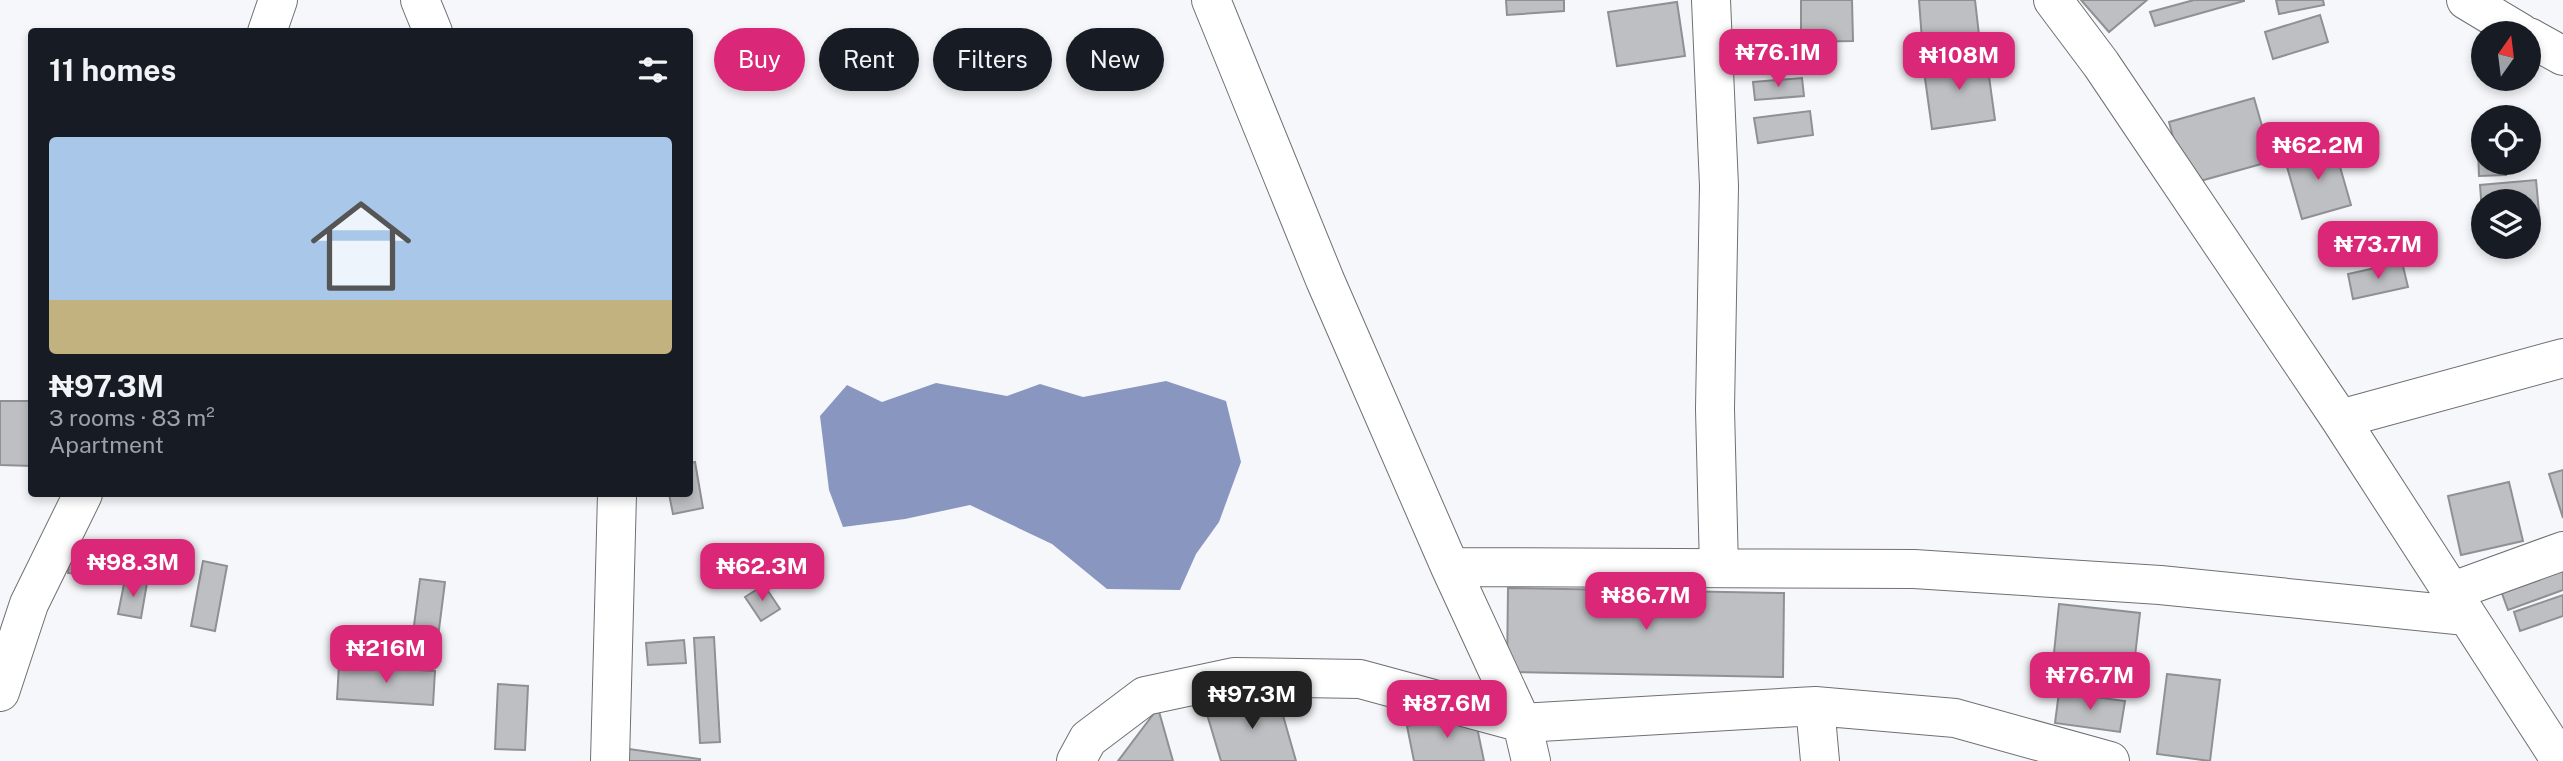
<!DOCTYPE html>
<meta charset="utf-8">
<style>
:root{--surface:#171b24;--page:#20242c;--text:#f1f3f6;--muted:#9ea1a6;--accent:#db2777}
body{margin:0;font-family:"Public Sans",sans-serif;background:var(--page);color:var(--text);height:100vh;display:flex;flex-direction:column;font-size:26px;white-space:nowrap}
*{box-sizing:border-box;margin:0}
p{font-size:23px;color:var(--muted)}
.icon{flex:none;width:38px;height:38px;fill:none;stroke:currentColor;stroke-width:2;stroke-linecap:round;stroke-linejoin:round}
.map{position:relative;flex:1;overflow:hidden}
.drawer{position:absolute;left:28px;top:28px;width:665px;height:469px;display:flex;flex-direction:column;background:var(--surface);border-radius:7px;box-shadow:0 4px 10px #0003}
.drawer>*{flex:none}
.top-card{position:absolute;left:714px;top:28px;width:665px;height:63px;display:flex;gap:14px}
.needle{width:46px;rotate:14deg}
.tools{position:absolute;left:2471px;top:21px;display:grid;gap:14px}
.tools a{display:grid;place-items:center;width:70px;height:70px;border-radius:50%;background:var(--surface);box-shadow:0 4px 10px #0003;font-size:35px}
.price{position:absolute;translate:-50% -60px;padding:0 16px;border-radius:14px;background:var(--accent);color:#fff;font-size:23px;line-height:46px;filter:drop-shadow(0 2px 4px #0008)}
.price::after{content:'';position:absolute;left:50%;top:42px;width:21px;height:16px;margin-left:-10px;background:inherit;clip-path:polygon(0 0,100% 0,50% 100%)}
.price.active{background:#222;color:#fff}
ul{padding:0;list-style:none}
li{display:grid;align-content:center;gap:14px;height:371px;padding:0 21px}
li span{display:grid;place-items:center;height:217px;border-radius:7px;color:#555}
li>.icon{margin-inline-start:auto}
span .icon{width:126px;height:126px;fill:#fffc;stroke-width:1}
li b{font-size:30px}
h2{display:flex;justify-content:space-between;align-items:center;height:84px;padding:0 21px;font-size:30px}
.pill{padding:0 24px;border-radius:32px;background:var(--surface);box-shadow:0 4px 10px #0003;font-size:24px;line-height:63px}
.pill.active{background:var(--accent);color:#fff}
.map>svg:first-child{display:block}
</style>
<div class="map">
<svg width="2563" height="761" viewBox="0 0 2563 761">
<rect width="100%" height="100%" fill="#f6f7fa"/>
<path fill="#8997c0" d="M1166 381 1226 401 1241 462 1219 522 1196 554 1180 590 1107 589 1052 544 970 505 905 519 843 527 829 490 820 416 847 385 882 402 936 383 1007 396 1040 384 1083 397Z"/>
<path fill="#bebfc2" stroke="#8f9093" stroke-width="2" d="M1506 0H1564V11L1507 15Z
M1801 0H1852L1853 41 1801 42Z
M1919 0H1975L1979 35 1922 40Z
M2081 0H2147L2109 32Z
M2194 0H2244V1L2155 26 2150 12Z
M2276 0H2323L2324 5 2279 14Z
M1677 2 1685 56 1617 66 1608 12Z
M2320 15 2328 42 2273 59 2265 32Z
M1986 55 1995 120 1932 129 1923 64Z
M1802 78 1804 96 1755 100 1753 82Z
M2254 98 2272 161 2186 185 2169 122Z
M1810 111 1813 135 1758 143 1754 118Z
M2477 123H2483V163H2506V175L2479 176Z
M2334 146 2351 205 2302 219 2285 160Z
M2536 180 2540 223H2529V201H2483V226L2480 185Z
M2402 222 2408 241 2347 257 2342 238Z
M2402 262 2408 287 2353 299 2348 274Z
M0 401H32V466L0 465Z
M695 462 703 508 673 514 669 494H690V463Z
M2563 470V518L2549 474Z
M2509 482 2523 541 2461 555 2448 496Z
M72 544 117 550 113 579 68 573Z
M203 561 227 566 215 631 191 626Z
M2563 565V590L2508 610 2500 588Z
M125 579 147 583 141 618 118 614Z
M420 579 445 582 437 645 412 641Z
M764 585 780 609 761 621 745 597Z
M1508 588 1784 593 1783 677 1507 672Z
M2563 595V616L2520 631 2514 612Z
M2059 604 2140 613 2131 691 2051 682Z
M714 637 720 742 700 743 694 638Z
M684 640 686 663 648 665 646 643Z
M339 665 435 671 433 705 337 699Z
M2167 674 2220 680 2210 761 2157 754Z
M498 684 528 686 525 750 495 749Z
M1276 691 1296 761H1221L1206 711Z
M2059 692 2125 701 2120 732 2055 723Z
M1158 708 1173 761H1118Z
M1474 713 1484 761H1414L1407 726Z
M622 748 700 759V761H621Z"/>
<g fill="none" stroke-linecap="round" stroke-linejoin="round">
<defs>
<path id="minor" d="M420 0 433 32
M1211 0 1325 280 1450 567 1522 723 1531 761
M1711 0 1719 186 1715 409 1719 568
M2053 0 2101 64 2340 419 2561 761
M2466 0 2521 33
M267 32 278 0
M2529 37 2563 56
M2340 419 2563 358
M1450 567 1914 569 2160 585 2466 616
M2450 592 2563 551
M0 692 29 604 83 494
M1815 706 1820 761
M610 761 617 494
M1076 761 1088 739 1145 696 1234 677 1360 679 1522 723 1815 706 1955 718 2110 761"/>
</defs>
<use href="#minor" stroke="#6f7072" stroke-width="40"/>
<use href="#minor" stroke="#fff" stroke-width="38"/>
</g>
</svg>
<div class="tools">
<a><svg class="needle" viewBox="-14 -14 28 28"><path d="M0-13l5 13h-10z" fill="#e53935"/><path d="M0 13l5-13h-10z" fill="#9ea1a6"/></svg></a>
<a><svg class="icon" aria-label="locate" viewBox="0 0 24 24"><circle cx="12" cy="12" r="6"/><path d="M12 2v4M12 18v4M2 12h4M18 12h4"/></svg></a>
<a><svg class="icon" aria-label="layers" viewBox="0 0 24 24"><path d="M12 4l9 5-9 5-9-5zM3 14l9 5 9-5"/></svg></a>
</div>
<b class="price" style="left:1778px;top:89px">₦76.1M</b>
<b class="price" style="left:1959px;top:92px">₦108M</b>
<b class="price" style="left:2318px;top:182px">₦62.2M</b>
<b class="price" style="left:2378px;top:281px">₦73.7M</b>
<b class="price" style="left:133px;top:599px">₦98.3M</b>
<b class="price" style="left:762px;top:603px">₦62.3M</b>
<b class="price" style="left:1646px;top:632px">₦86.7M</b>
<b class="price" style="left:386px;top:685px">₦216M</b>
<b class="price" style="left:2090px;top:712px">₦76.7M</b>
<b class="price active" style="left:1252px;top:731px">₦97.3M</b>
<b class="price" style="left:1447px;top:740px">₦87.6M</b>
<div class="top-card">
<a class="pill active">Buy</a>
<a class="pill">Rent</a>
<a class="pill">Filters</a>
<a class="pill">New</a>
</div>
<section class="drawer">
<h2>11 homes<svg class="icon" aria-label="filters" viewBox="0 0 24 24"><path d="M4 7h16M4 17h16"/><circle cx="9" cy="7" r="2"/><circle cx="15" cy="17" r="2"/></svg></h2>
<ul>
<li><span style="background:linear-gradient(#a9c7e8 75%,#c2b280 0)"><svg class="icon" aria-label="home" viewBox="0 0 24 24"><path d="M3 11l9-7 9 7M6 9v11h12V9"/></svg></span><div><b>₦97.3M</b><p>3 rooms · 83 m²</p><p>Apartment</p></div></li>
</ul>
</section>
</div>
